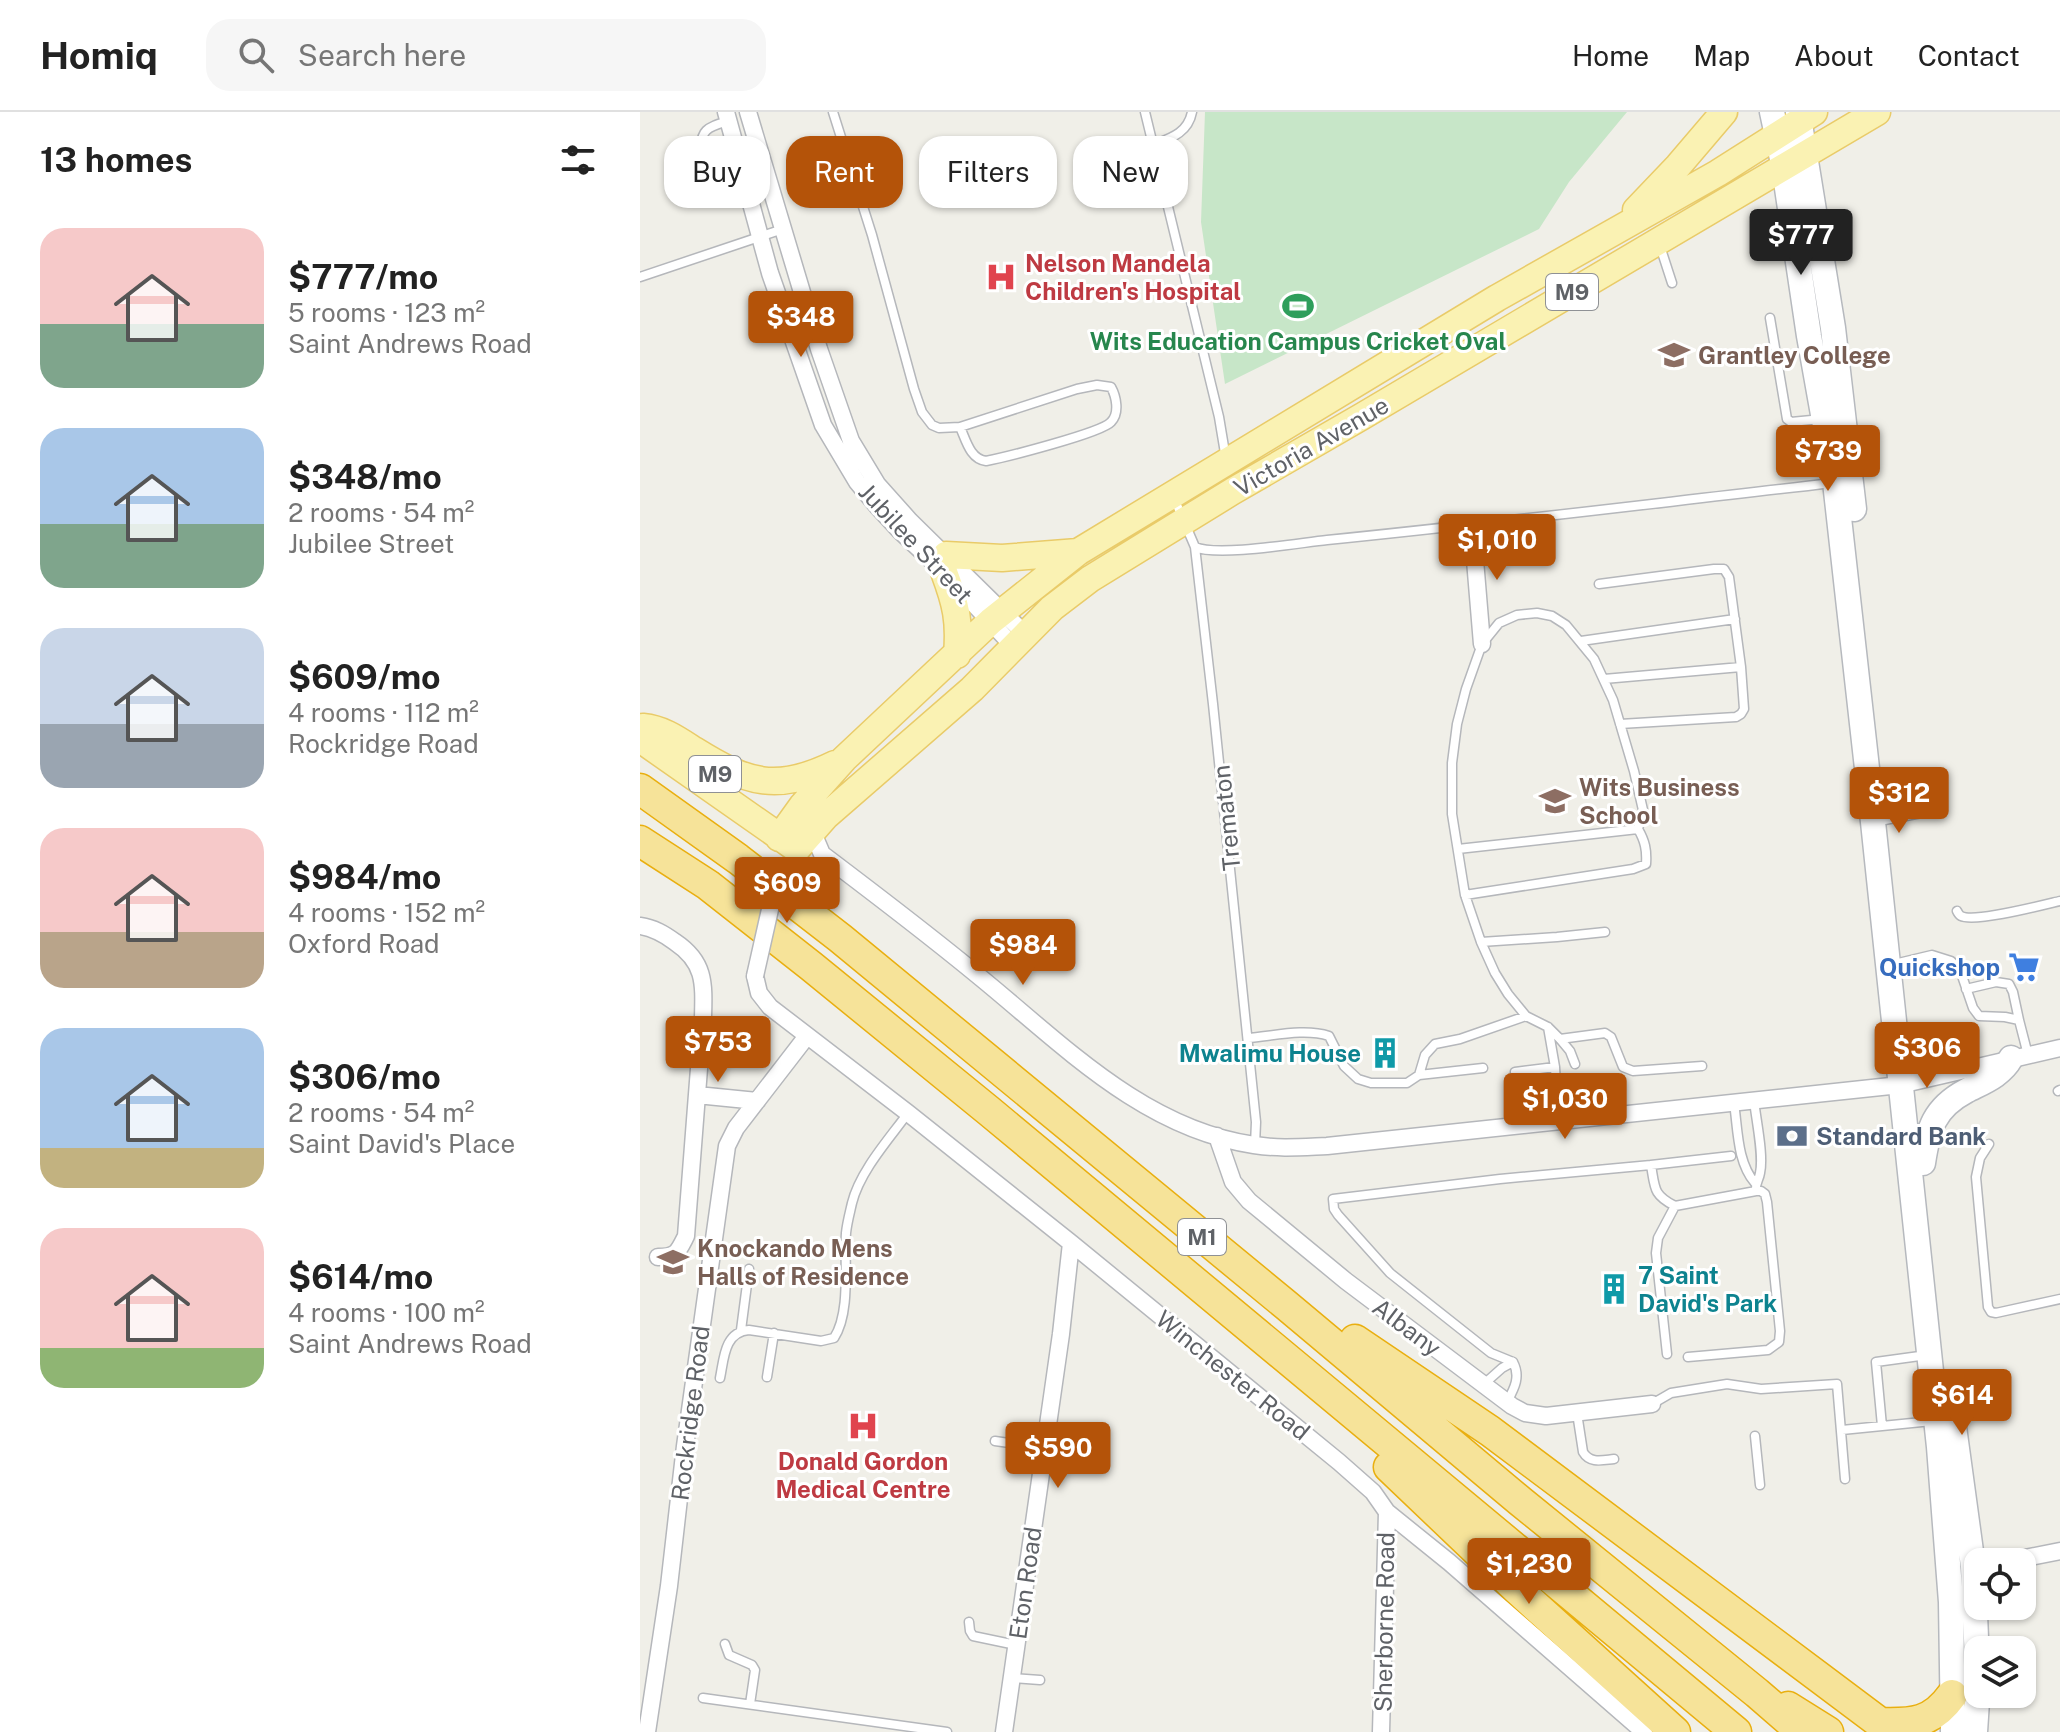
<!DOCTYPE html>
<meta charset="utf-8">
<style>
:root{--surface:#fff;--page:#f6f6f6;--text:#222;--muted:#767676;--line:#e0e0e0;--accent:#b45309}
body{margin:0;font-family:"Public Sans",sans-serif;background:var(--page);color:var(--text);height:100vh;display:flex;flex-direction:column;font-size:30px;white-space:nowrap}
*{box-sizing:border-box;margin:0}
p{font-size:26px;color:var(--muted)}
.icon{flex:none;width:44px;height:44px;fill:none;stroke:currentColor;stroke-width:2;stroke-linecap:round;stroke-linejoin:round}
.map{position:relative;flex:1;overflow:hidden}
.details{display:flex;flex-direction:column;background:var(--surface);width:640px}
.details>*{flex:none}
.hud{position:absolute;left:24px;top:24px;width:760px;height:72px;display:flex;gap:16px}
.buttons{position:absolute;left:1324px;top:1436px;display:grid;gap:16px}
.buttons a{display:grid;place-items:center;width:72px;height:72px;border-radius:16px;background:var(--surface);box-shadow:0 2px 6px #0004;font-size:40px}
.price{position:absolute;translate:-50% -68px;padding:0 18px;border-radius:8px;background:var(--accent);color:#fff;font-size:26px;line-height:52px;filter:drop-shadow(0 2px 4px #0008)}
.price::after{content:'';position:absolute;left:50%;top:48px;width:24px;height:18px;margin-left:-12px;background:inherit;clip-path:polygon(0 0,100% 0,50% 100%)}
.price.selected{background:#222;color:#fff}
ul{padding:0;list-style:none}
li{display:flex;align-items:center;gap:24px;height:200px;padding:0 40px}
li span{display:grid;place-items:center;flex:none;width:224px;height:160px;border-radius:24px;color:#555}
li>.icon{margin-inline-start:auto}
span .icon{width:96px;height:96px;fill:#fffc;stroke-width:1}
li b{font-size:34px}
h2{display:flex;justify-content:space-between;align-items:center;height:96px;padding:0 40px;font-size:34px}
.pill{padding:0 28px;border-radius:24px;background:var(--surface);box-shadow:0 2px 6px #0004;font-size:28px;line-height:72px}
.pill.selected{background:var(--accent);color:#fff}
header{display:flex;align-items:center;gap:48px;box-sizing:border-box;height:112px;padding:0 40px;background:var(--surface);border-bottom:2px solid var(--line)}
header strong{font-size:38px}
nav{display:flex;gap:44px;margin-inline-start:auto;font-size:28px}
.search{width:560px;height:72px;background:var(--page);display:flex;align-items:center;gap:20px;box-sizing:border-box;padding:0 28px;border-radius:24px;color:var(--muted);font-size:30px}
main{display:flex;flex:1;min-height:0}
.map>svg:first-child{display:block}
</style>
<header>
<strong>Homiq</strong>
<div class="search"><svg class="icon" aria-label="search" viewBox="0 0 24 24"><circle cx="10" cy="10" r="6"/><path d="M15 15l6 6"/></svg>Search here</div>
<nav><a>Home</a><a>Map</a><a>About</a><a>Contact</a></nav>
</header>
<main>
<section class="details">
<h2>13 homes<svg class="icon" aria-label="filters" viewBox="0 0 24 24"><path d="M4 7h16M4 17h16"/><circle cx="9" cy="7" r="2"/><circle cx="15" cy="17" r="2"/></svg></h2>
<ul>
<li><span style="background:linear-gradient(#f6c9c9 60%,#7fa58c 0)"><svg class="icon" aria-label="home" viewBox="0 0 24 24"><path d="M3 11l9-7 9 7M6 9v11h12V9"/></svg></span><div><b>$777/mo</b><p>5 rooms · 123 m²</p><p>Saint Andrews Road</p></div></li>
<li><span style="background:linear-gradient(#a9c7e8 60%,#7fa58c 0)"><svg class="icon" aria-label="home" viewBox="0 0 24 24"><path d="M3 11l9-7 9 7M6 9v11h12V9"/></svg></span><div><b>$348/mo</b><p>2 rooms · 54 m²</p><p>Jubilee Street</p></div></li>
<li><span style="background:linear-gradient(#c9d6e8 60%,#9aa5b1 0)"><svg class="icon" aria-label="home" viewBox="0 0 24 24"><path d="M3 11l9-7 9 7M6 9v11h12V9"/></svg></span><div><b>$609/mo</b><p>4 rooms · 112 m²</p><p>Rockridge Road</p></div></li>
<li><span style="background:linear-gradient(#f6c9c9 65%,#b9a48a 0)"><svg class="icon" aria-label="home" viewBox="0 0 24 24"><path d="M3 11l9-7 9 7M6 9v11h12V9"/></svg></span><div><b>$984/mo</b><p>4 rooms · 152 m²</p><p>Oxford Road</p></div></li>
<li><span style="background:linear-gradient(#a9c7e8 75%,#c2b280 0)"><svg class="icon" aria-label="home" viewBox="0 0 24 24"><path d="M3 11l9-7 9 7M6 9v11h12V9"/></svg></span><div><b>$306/mo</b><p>2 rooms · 54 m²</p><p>Saint David's Place</p></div></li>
<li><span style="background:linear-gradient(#f6c9c9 75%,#8fb573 0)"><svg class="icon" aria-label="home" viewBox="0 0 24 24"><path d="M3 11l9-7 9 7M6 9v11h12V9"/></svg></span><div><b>$614/mo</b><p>4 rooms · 100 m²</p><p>Saint Andrews Road</p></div></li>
</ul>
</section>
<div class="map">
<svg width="1420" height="1620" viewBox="0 0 1420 1620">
<rect width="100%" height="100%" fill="#f0efe8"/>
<path fill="#c7e6c8" d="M565 0H987L929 70 899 117 585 272 561 110Z"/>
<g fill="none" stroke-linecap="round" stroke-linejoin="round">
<defs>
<path id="service" d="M193 0 232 123 274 277 282 300 292 313 299 316 320 315 437 277 457 273 471 275C476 284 480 301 471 310 461 321 366 345 346 349 330 347 326 328 320 315
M505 0 579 305 586 347
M513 33C531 26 548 21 552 0
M62 40C59 17 69 15 88 9
M1020 134 1032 171
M0 165 143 117
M1130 206 1147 307 1151 310 1182 307
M534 386 555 435 573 592 616 1010 615 1033
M555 435C578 445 658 431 687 428 856 411 1025 390 1193 371
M959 472 1074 457H1084L1089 465 1101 555 1104 597 1101 602 1096 605 980 612
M941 529 1095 507
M964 567 1101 555
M1234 710 1292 699
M818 737 998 717 1003 698 994 659 973 588 954 547 926 513 912 504 897 501 877 503 859 511 842 532 826 577 817 612 812 651V702L825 783 841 830 855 861 868 882 886 904 908 915 920 927 930 939 935 952
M825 783 993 757 1006 752C1007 738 1005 729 998 717
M1317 799C1318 801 1319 803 1321 804 1334 811 1403 793 1420 789
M841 830 917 825 965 820
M1250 853 1292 843 1311 849 1320 858 1333 896 1339 904 1365 905 1379 908 1388 943
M1326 877 1356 870 1369 872 1373 880 1379 908
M908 915 915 955
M608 926C633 924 665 916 689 924L704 954 718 967 731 971H767L779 963 843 956
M920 927 965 921 971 925 983 955 993 959 1062 954
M875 960 915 955 918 1009
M779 963 785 943 795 932 820 927 886 904
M938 967 945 1006
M1418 979 1420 978
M1094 991C1098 1018 1097 1050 1115 1071
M1349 1032 1340 1046 1336 1065 1348 1195 1351 1200 1356 1201 1420 1187
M1035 1094C1013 1083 1015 1076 1011 1053L1091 1044
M101 1218 109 1157
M1027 1242 1016 1141 1018 1126 1035 1094 1116 1079C1115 1071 1119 1068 1120 1061 1124 1043 1116 1008 1114 988
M1048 1245 1128 1238 1139 1230 1140 1219 1127 1090 1125 1082 1121 1079H1116
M873 1250 851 1241 750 1161 698 1103 694 1097 693 1087 860 1067 1011 1053
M127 1265 134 1221
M80 1266C84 1247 84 1220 109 1218L181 1229 194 1226C211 1200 204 1151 206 1121 207 1111 210 1100 212 1091 220 1059 249 1027 268 1001
M844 1272 862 1256 873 1250
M867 1290C874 1277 881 1265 873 1250
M1012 1292 1031 1281 1087 1272 1121 1277 1197 1272 1205 1367
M937 1301 943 1340C950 1352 963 1348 974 1347
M1242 1314 1236 1250 1287 1243
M1202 1318 1292 1309
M1115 1324 1120 1373
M355 1329 404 1336
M329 1510 330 1519 333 1524 376 1533
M85 1532 89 1543 112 1553 115 1558 110 1592
M372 1566 400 1568
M63 1586 307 1620"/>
<path id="minor" d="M86 0 130 161 183 313 217 370 237 394 260 419 304 460 374 535
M108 0 179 237 211 329 237 372 270 409 386 523
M832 412 842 532
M168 723 176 728 182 742C235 782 289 823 341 866 423 933 504 1017 614 1033 638 1037 662 1035 687 1034L1260 973 1420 936
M0 814C14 816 24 822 35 830 65 850 64 871 63 905L46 1124C38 1140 37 1145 18 1145
M115 864 119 881 130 895 268 1001 431 1131 699 1350 733 1380 747 1400 809 1450 1004 1620
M57 983 117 989
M577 1024 593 1070 609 1089 706 1169 872 1294 885 1301 906 1304 1012 1292
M1365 1450 1420 1439
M7 1620 29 1474 45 1334 87 1034 96 1016 167 924
M364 1620 421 1222 431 1131
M741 1620 747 1400"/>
<path id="secondary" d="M1132 0 1144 56 1169 224 1195 370 1233 710 1299 1335 1311 1490 1313 1620
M1158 0 1193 216 1214 397
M1283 1051C1288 1017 1294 996 1326 979 1343 970 1361 964 1371 946
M1312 1300 1333 1454 1338 1574 1335 1620"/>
<path id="primary" d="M996 98 1038 54 1084 0
M306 443 362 446 438 440
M304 460C316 492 320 509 317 543
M3 615C23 617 37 627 54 638 107 671 136 681 195 652
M0 627 157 737 186 704 332 577 412 496 450 467 593 379 721 305 1237 0
M139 726 162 694 204 647 351 509 438 440 857 186 1078 61 1174 0"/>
<path id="motorway" d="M0 677 98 747 200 826 646 1193 880 1389 1117 1581 1162 1620
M0 729 68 773 171 854 349 999 1096 1620
M715 1228 850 1319 1176 1563 1240 1611 1258 1620
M749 1355 878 1478 1035 1620
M1148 1595 1188 1620
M1240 1611C1273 1612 1292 1611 1312 1583"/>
</defs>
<use href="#service" stroke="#b5b7bb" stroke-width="11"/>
<use href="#minor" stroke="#b5b7bb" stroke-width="19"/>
<use href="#secondary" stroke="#b6b9be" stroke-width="27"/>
<use href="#primary" stroke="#e9cb69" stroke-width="29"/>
<use href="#motorway" stroke="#e9af10" stroke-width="33"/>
<use href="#service" stroke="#fff" stroke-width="8"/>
<use href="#minor" stroke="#fff" stroke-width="16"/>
<use href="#secondary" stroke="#fff" stroke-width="24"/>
<use href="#primary" stroke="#faf2b3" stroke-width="26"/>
<use href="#motorway" stroke="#f6e399" stroke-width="30"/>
<defs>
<path id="minor-bridge" d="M115 864 140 753"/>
</defs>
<use href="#minor-bridge" stroke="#b5b7bb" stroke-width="19" stroke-linecap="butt"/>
<use href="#minor-bridge" stroke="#fff" stroke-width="16"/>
</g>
<defs>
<symbol id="hospital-bare" viewBox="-9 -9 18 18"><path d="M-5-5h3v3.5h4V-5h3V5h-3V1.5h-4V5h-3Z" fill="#e0444e" stroke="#fff" stroke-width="2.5" paint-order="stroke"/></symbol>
<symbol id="stadium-bare" viewBox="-9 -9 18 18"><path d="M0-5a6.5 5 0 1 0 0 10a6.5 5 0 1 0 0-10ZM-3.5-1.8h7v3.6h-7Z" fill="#2e9e5b" stroke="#fff" stroke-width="2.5" paint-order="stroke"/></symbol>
<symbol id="school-bare" viewBox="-9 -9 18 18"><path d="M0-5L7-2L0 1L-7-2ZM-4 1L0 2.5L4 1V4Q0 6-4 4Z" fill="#8d6e63" stroke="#fff" stroke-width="2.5" paint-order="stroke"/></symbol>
<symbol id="university-bare" viewBox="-9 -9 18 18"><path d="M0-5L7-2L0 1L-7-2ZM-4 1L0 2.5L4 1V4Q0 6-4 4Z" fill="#8d6e63" stroke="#fff" stroke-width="2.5" paint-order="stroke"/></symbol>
<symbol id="supermarket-bare" viewBox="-9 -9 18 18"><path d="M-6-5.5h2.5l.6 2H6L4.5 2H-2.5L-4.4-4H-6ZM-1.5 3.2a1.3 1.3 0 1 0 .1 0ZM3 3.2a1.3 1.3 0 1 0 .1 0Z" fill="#3f7fe0" stroke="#fff" stroke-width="2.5" paint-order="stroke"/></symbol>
<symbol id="building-bare" viewBox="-9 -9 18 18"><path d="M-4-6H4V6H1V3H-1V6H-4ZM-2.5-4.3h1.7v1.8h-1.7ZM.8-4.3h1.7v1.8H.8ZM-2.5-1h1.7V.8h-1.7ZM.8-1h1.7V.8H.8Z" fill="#0f9aa8" stroke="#fff" stroke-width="2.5" paint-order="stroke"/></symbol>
<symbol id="bank-bare" viewBox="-9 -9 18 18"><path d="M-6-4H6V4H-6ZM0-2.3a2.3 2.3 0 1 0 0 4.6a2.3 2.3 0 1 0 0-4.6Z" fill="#5c6f8a" stroke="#fff" stroke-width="2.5" paint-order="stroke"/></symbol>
</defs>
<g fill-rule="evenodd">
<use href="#hospital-bare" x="339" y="143" width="44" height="44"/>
<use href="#stadium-bare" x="636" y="172" width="44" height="44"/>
<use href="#school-bare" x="1012" y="221" width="44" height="44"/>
<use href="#university-bare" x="893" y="667" width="44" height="44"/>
<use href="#supermarket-bare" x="1362" y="833" width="44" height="44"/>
<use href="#building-bare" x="723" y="919" width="44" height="44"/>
<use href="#bank-bare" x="1130" y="1002" width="44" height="44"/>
<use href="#university-bare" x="11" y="1128" width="44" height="44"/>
<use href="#building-bare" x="952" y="1155" width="44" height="44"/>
<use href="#hospital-bare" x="201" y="1292" width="44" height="44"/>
</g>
<g text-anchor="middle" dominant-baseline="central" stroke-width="6" stroke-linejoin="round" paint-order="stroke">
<g fill="#fff" stroke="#8f9195" stroke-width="2">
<rect x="906" y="162" width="52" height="36" rx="6"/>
<rect x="49" y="644" width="52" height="36" rx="6"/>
<rect x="538" y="1107" width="48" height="36" rx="6"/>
</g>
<g font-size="22" font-weight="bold" fill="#5f6267">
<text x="932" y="180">M9</text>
<text x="75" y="662">M9</text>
<text x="562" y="1125">M1</text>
</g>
<g font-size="24" font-weight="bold" fill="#be3a42" stroke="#fff" text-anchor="start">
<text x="385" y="151">Nelson Mandela<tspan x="385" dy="28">Children's Hospital</tspan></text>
<text x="223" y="1349" text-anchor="middle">Donald Gordon<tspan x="223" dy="28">Medical Centre</tspan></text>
</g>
<g font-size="24" font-weight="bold" fill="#27864d" stroke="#fff">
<text x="658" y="229">Wits Education Campus Cricket Oval</text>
</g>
<g font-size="24" font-weight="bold" fill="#785e54" stroke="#fff" text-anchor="start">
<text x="1058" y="243">Grantley College</text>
<text x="939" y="675">Wits Business<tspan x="939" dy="28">School</tspan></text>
<text x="57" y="1136">Knockando Mens<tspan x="57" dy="28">Halls of Residence</tspan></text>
</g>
<g font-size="24" fill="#5f6267" stroke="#fff">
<text transform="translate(671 334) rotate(-30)">Victoria Avenue</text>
<text transform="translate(276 431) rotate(47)">Jubilee Street</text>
<text transform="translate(586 706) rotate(-96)">Trematon</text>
<text transform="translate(767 1215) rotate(37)">Albany</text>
<text transform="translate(593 1263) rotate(39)">Winchester Road</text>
<text transform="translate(50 1301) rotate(-83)">Rockridge Road</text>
<text transform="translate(385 1471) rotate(-82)">Eton Road</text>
<text transform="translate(744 1510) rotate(-89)">Sherborne Road</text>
</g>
<g font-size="24" font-weight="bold" fill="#366cbe" stroke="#fff" text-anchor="end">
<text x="1360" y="855">Quickshop</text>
</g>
<g font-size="24" font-weight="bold" fill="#0d838f" stroke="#fff" text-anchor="end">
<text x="721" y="941">Mwalimu House</text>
<text x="998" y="1163" text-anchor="start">7 Saint<tspan x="998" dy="28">David's Park</tspan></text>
</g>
<g font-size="24" font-weight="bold" fill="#4e5e75" stroke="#fff" text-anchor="start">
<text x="1176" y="1024">Standard Bank</text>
</g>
</g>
</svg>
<div class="buttons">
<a><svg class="icon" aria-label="locate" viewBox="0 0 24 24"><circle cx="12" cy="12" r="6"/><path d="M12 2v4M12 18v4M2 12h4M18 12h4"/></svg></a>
<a><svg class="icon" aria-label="layers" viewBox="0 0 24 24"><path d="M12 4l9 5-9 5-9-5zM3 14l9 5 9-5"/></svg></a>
</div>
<b class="price selected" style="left:1161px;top:165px">$777</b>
<b class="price" style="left:161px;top:247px">$348</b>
<b class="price" style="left:1188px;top:381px">$739</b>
<b class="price" style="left:857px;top:470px">$1,010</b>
<b class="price" style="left:1259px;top:723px">$312</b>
<b class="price" style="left:147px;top:813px">$609</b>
<b class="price" style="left:383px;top:875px">$984</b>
<b class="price" style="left:78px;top:972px">$753</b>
<b class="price" style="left:1287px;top:978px">$306</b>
<b class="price" style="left:925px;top:1029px">$1,030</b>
<b class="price" style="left:1322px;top:1325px">$614</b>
<b class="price" style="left:418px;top:1378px">$590</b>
<b class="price" style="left:889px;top:1494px">$1,230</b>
<div class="hud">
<a class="pill">Buy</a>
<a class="pill selected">Rent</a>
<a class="pill">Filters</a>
<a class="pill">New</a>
</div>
</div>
</main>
